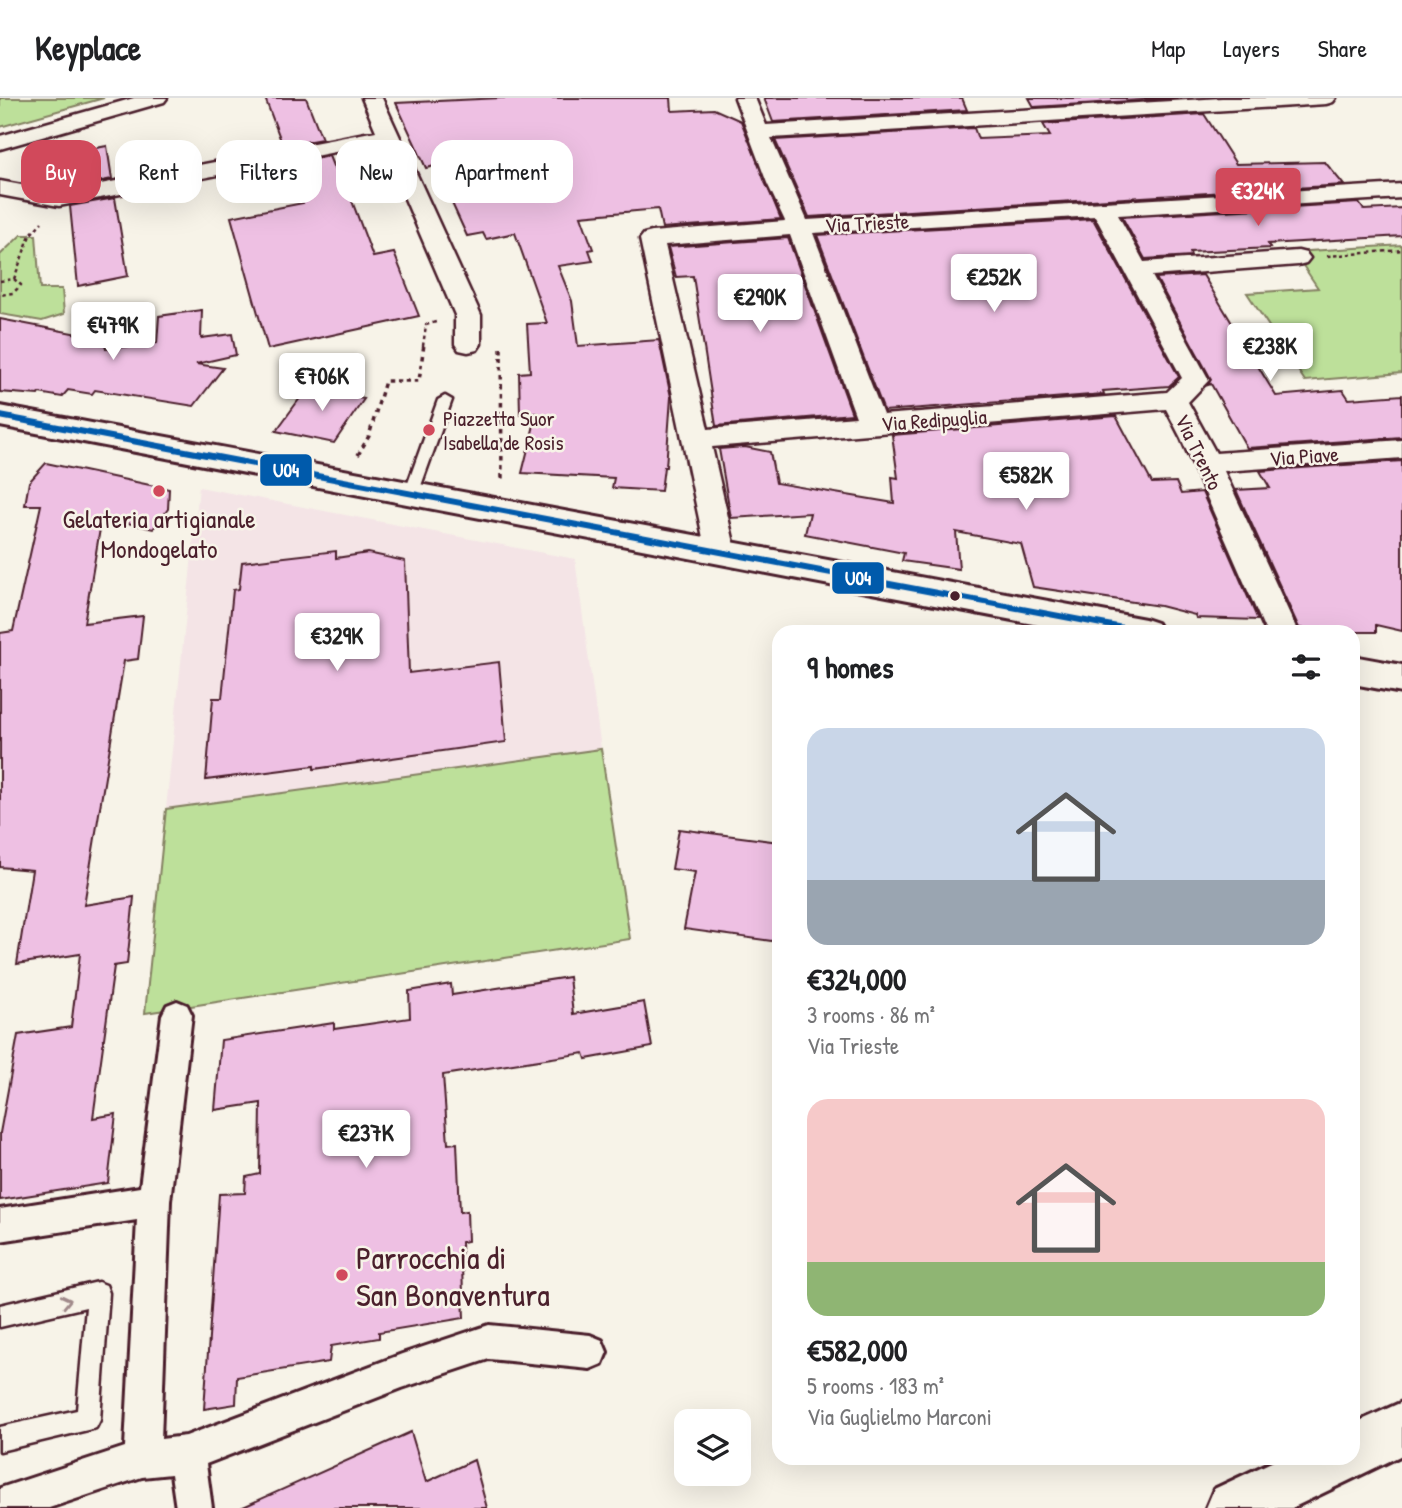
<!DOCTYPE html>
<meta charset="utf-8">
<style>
:root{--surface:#fff;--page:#f2f2f2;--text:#202124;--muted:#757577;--line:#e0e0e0;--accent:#d1495b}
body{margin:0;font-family:"Patrick Hand",sans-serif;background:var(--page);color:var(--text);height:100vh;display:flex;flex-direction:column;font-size:26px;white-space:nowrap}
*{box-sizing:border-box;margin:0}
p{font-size:23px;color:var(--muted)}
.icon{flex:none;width:38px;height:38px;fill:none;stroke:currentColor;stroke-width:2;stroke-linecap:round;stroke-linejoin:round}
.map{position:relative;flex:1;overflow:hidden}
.details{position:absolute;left:772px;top:527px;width:588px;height:840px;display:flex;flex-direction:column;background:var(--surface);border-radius:21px;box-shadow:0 7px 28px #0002}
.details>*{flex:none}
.banner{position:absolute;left:21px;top:42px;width:646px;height:63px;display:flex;gap:14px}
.tools{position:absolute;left:674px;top:1311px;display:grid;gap:14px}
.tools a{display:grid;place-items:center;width:77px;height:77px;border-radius:14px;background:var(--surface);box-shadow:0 7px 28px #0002;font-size:35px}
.price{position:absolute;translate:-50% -60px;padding:0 16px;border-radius:7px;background:#fff;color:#222;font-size:23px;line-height:46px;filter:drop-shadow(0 2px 4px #0008)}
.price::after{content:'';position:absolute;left:50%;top:42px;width:21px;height:16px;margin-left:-10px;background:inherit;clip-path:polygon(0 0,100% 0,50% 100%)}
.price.selected{background:var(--accent);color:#fff}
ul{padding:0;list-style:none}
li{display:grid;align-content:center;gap:14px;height:371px;padding:0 35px}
li span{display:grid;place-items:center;height:217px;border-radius:21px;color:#555}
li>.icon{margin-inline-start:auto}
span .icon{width:126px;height:126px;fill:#fffc;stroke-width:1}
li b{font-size:30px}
h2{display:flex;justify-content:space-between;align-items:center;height:84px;padding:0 35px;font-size:30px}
.pill{padding:0 24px;border-radius:21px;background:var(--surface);box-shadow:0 7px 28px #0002;font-size:24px;line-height:63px}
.pill.selected{background:var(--accent);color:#fff}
header{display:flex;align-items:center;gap:42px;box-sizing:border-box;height:98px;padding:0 35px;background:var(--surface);border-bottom:2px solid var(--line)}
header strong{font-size:33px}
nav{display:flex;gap:38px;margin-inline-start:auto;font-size:24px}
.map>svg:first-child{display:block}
</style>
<header>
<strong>Keyplace</strong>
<nav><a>Map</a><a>Layers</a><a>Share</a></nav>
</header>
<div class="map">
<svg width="1402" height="1410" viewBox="0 0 1402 1410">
<rect width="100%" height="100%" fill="#f7f3e8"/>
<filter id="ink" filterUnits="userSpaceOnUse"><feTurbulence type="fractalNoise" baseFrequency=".0143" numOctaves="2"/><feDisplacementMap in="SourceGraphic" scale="14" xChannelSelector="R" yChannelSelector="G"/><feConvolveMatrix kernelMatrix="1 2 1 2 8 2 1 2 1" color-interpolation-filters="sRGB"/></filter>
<g filter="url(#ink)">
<path fill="#f4e4e6" d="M199 389 575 461 601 651 166 711Z"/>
<path fill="#bde09a" stroke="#848062" stroke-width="2" d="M0 0H104L0 29Z
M21 137H36L40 191H62L64 216 42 223 0 216V157Z
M1402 147V275L1305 283 1247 195 1318 190 1294 154Z
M601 651 630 841 145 915 166 711Z"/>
<path fill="#eec0e3" stroke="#4a1f2b" stroke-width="2" d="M265 0H306L322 41 283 48Z
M501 0H671L672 13 714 11 741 23 781 121 662 130 658 111 581 118 593 151 589 152 593 163 558 168 572 203 578 248 659 242 671 299 666 369H664L661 393 612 390 614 380 522 375 537 315 520 316 519 275 530 274 527 226 547 225 515 135 486 141 483 135 467 138 435 68 426 70 396 5Z
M764 0H962L967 12 773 24Z
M1029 0H1178L1034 9Z
M1204 16 1236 66 1325 64 1344 87 809 119 775 42 974 30 978 41 1050 38 1043 26Z
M107 48 112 81 68 90 64 56Z
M329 58 338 80 343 79 373 159 394 155 419 218 268 251 231 119 303 105 290 66Z
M115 100 128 178 78 188 70 108Z
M1359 105 1364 112 1402 110V138L1268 146 1270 150 1190 154 1191 158 1145 161 1122 119Z
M1093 121 1179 279 1169 288 1103 293 1104 296 884 313 817 137Z
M788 140 852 316 716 328 693 178 676 179 668 149Z
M1203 177 1276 298 1343 292 1349 301 1402 297V339L1247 350 1211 286 1208 287 1211 281 1156 180Z
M202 212 201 240 232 236 236 257 196 266 223 270 194 308 95 292 92 296 68 292 62 299 39 295 38 297 0 294V221L104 241 106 251 157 245 159 218Z
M311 285 358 293 354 299 364 301 334 345 276 333Z
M1116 318 1152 385 1176 384 1181 396 1202 394 1258 522 1196 520 1195 517 1160 508 1033 489 1021 446 956 434 959 471 902 463 904 455 805 436 810 415 731 420 719 351 745 349 770 354 776 385 894 405 892 379 898 380 892 337Z
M1402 363V533L1376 527V534H1320L1299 530 1236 392 1270 390 1260 373Z
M46 365 169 391 168 411 153 431 102 419 84 525 143 518 138 561 124 563 84 807 134 799 127 866 114 868 93 1020 116 1016 108 1085 0 1102V1035L18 937 71 929 80 856 17 866 32 772 0 769V535L13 533 41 407H25L29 384Z
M336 453V460L368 455 405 463 409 575 499 564 506 644 314 671V668L206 682 213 600H222L233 492 239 491 242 464Z
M679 731 779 744V844L684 831 695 774 672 771Z
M569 879 573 916 644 904 652 949 586 961 584 955 443 977 448 1046 457 1045 460 1114 467 1113 468 1143 461 1144 464 1220 379 1234V1240L331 1248 329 1264 237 1279 236 1306 204 1311 219 1096 245 1095 246 1079 260 1076 261 1005 215 1012 221 942 334 925V931L410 920 409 893 451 886 452 897Z
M411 1334 426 1384 474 1362 487 1410H241Z"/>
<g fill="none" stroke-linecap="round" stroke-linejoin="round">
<defs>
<path id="service" d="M445 298 452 302 418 396 416 399H406L404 396 438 302Z
M98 1184 106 1187 109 1195 100 1322 96 1330 0 1353V1329L77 1312 86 1209 0 1229V1207Z"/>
<path id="pedestrian" d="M177 903 187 907 192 917 170 1103 161 1341 186 1338 402 1256 489 1227 590 1237 602 1242 607 1254 602 1266 590 1271 489 1261 402 1290 206 1366 212 1410H176L171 1376 142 1379 49 1410H0V1390L125 1349 137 1122 0 1143V1111L140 1089 162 917 167 907Z"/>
<path id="minor" d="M134 0H167L164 4 0 51V38Z
M362 0H382L481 217V246L477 252 468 254 459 252 455 246V217L381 45 59 108 0 97V83L59 94 376 33Z
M735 0H755L766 27 1222 0H1336L1333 4 1326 6 771 40 807 122 1402 86V100L1118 117 1144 164 1298 153 1306 155 1310 160 1306 165 1298 167 1152 178 1209 282 1188 304 1216 355 1402 342V360L1224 373 1298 534H1266L1181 340 1166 311 712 349 736 454 732 462 721 465 710 462 706 454 640 141 644 136 652 134 785 123 767 85ZM1095 118 1182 280 1167 294 883 317 813 135ZM790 137 856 319 708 331 665 147Z"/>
<path id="secondary" d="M0 308 1145 521 1157 525 1162 534H1075L0 328Z
M1353 558 1402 567V595L1353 586Z
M1402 1304V1357L1292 1410H1206L1214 1391 1280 1360H1353V1326Z"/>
</defs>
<use href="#service" stroke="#4a1f2b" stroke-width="5"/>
<use href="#pedestrian" stroke="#4a1f2b" stroke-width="6"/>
<use href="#minor" stroke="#4a1f2b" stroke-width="5"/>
<use href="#secondary" stroke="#4a1f2b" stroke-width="6"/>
<path stroke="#4a1f2b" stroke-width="2.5" stroke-dasharray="3.5 3.5" stroke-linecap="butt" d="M1327 158 1402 152
M14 181 30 137 42 124
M0 183 14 181 21 187 13 195 0 197
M423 248 426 227 436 224"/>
<path stroke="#4a1f2b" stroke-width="3.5" stroke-dasharray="4.5 4.5" stroke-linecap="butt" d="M501 250 502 384
M358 357 369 338 385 283H419L424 246"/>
<use href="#service" fill="#f7f3e8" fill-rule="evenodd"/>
<use href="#pedestrian" fill="#f7f3e8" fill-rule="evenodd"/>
<use href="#minor" fill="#f7f3e8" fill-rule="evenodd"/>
<use href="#secondary" fill="#f7f3e8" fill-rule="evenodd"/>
<defs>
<path id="bus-1" d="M0 318 1144 534"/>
</defs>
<use href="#bus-1" stroke="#f7f3e8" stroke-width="10"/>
<use href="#bus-1" stroke="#005aab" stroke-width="6"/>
</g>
<defs><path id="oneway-chevron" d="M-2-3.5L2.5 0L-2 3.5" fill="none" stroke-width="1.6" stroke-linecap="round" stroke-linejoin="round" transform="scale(1.75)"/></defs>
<use stroke="#a0898a" href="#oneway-chevron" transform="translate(66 1203) rotate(-13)"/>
</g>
<g fill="#d1495b" stroke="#f7f3e8" stroke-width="2.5">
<circle cx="429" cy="332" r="7"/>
<circle cx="159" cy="393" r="7"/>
<circle cx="342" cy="1177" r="7"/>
</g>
<circle fill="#4a1f2b" stroke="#f7f3e8" stroke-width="2.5" cx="955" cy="498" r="6"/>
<g text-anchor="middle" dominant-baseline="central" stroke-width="5" stroke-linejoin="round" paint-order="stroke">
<g font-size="21" fill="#4a1f2b" stroke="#f7f3e8">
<text transform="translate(867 125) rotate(-3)">Via Trieste</text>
<text transform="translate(934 322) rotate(-4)">Via Redipuglia</text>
<text transform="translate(1199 354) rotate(64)">Via Trento</text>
<text transform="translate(1304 358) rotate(-4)">Via Piave</text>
</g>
<g font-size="21" fill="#4a1f2b" stroke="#f7f3e8" text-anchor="start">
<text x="443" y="320">Piazzetta Suor<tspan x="443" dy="24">Isabella de Rosis</tspan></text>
</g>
<g font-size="26" fill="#4a1f2b" stroke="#f7f3e8">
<text x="159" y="420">Gelateria artigianale<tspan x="159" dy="30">Mondogelato</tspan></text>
</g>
<g font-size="32" fill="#4a1f2b" stroke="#f7f3e8" text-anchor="start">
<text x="356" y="1159">Parrocchia di<tspan x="356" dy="37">San Bonaventura</tspan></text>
</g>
</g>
<g stroke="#f7f3e8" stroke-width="2.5">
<rect x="259" y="355" width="54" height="34" rx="7" fill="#005aab"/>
<rect x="831" y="463" width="54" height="34" rx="7" fill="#005aab"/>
</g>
<g font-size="19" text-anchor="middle" font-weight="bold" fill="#fff">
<text x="286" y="379">U04</text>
<text x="858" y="487">U04</text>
</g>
</svg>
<div class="tools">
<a><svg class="icon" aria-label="layers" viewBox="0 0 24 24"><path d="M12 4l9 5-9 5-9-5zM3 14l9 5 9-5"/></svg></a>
</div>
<b class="price selected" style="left:1258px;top:130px">€324K</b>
<b class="price" style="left:994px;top:216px">€252K</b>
<b class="price" style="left:760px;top:236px">€290K</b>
<b class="price" style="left:113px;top:264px">€479K</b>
<b class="price" style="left:1270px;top:285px">€238K</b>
<b class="price" style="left:322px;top:315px">€706K</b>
<b class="price" style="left:1026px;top:414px">€582K</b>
<b class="price" style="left:337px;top:575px">€329K</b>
<b class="price" style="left:366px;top:1072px">€237K</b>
<div class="banner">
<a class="pill selected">Buy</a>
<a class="pill">Rent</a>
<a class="pill">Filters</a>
<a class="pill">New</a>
<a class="pill">Apartment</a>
</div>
<section class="details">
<h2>9 homes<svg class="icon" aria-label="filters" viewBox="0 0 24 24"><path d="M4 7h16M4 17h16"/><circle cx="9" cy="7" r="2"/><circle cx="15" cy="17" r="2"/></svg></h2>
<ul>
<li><span style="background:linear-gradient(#c9d6e8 70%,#9aa5b1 0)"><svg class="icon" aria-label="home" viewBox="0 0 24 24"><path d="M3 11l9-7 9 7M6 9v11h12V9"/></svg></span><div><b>€324,000</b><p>3 rooms · 86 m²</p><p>Via Trieste</p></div></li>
<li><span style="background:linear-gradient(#f6c9c9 75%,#8fb573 0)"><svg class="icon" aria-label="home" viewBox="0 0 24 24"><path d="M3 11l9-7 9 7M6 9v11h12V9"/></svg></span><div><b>€582,000</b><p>5 rooms · 183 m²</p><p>Via Guglielmo Marconi</p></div></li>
</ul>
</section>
</div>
